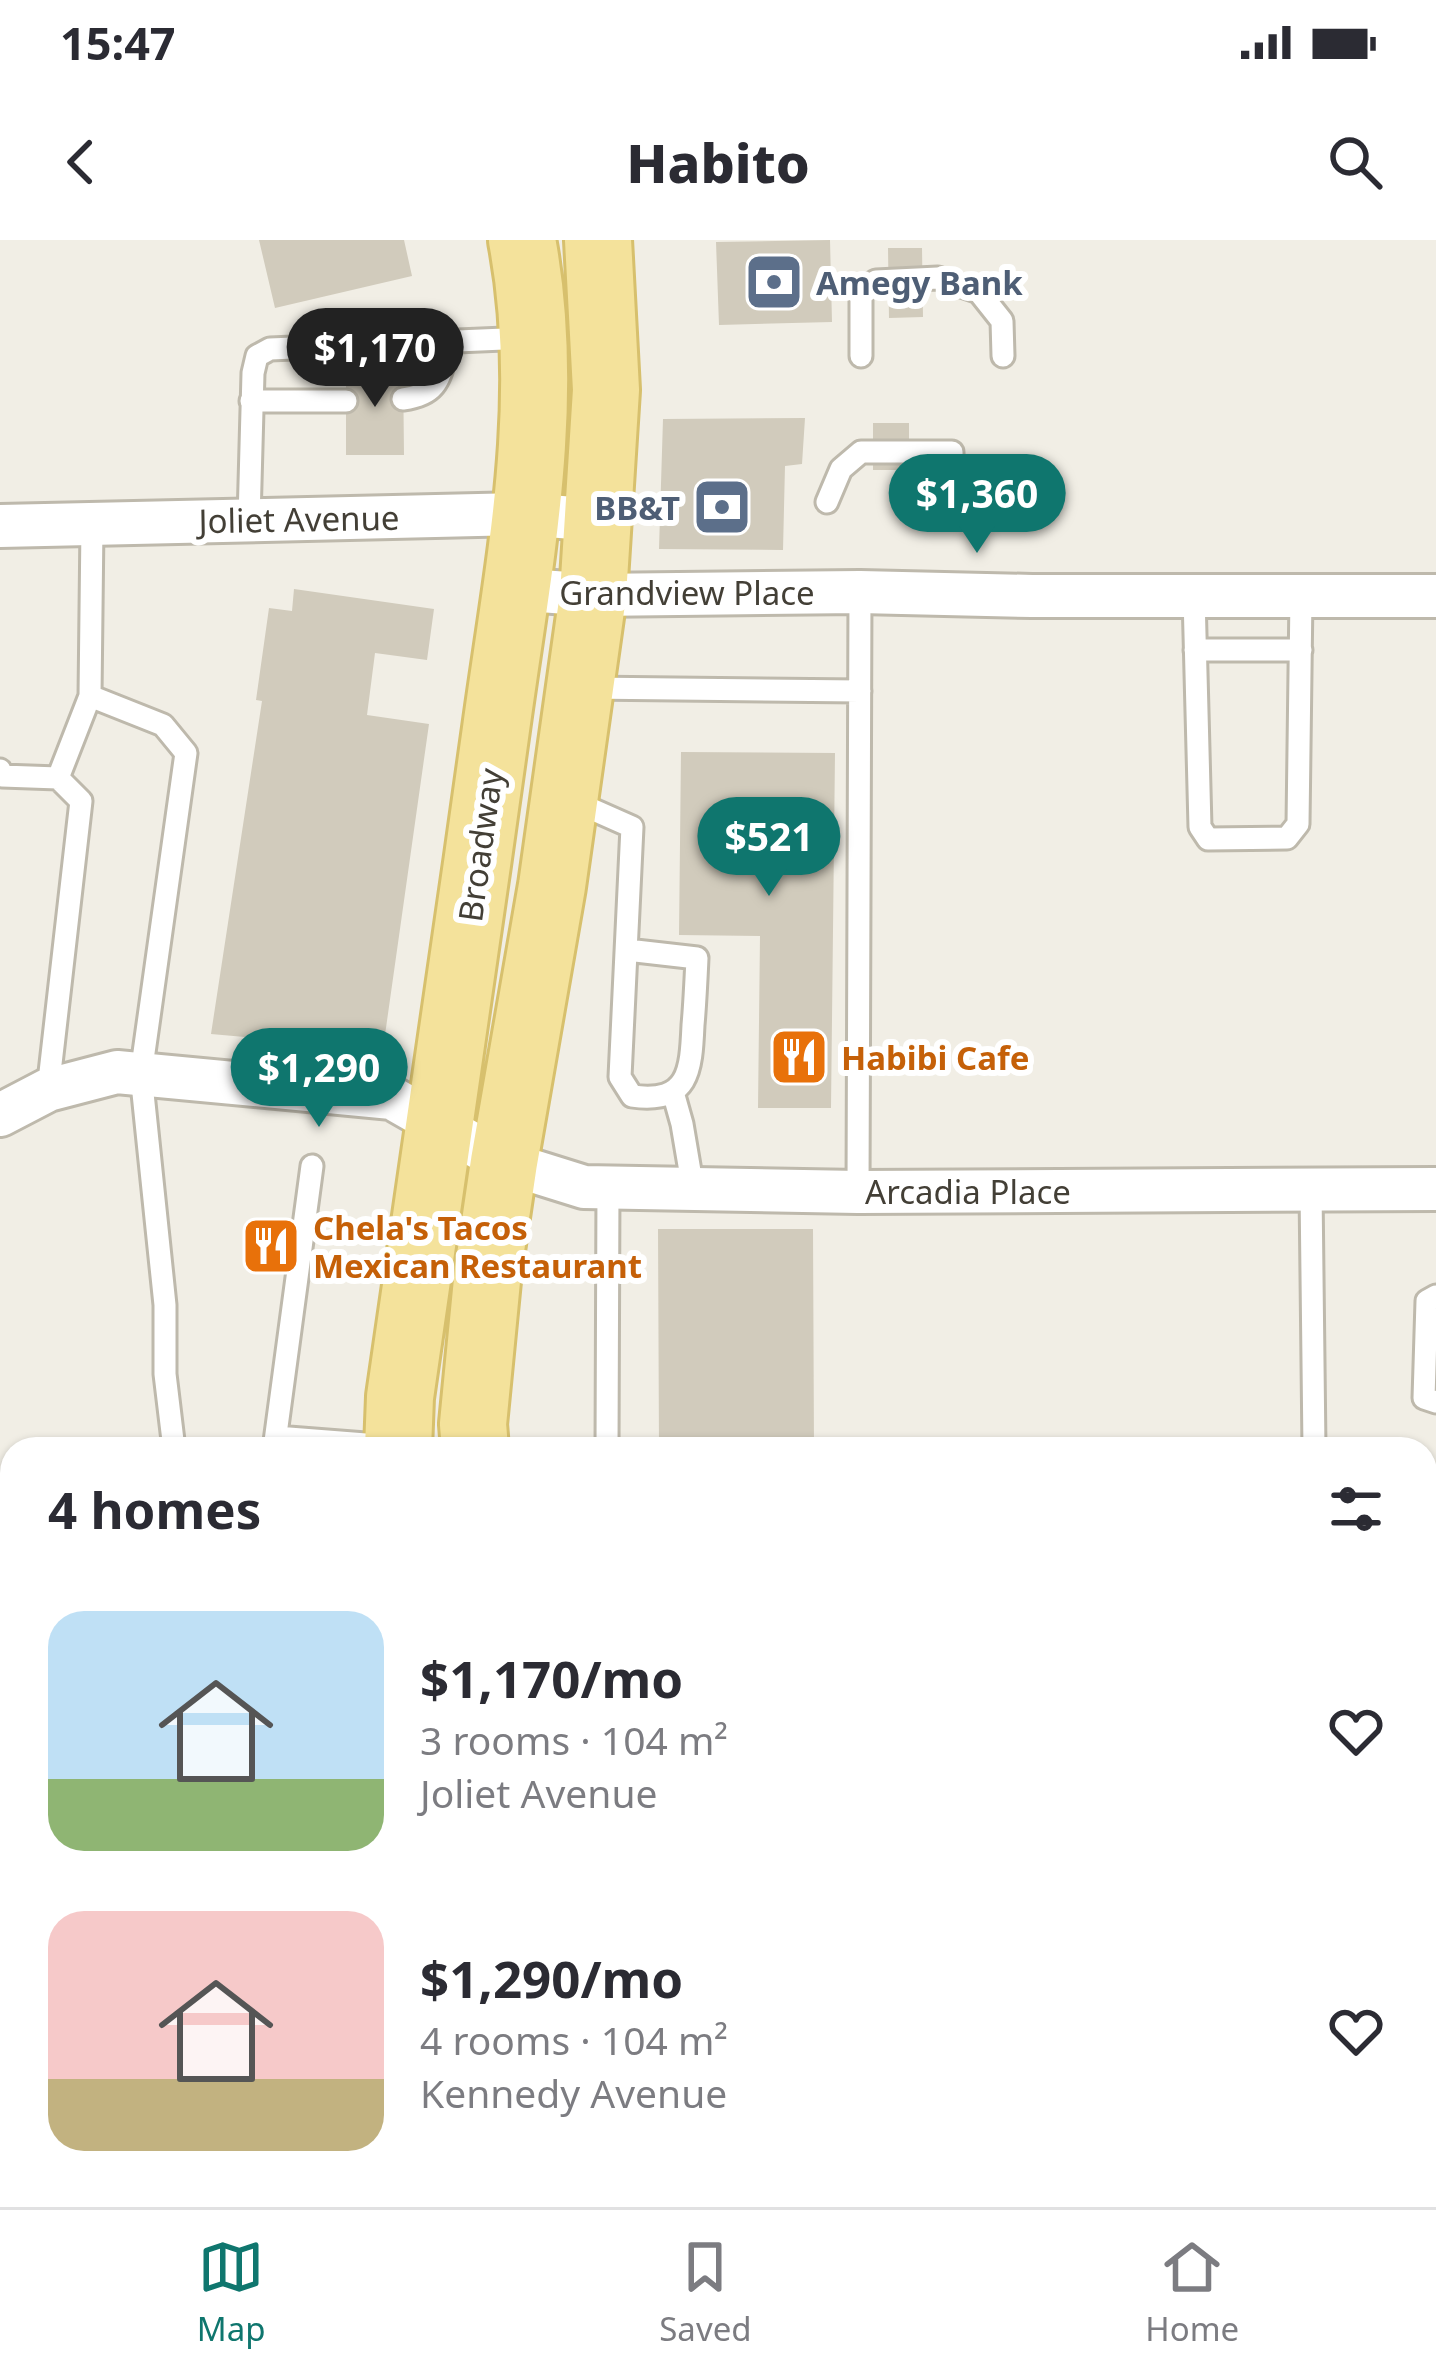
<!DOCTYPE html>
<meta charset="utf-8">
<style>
:root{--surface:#fff;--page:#f2f2f3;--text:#2b2b33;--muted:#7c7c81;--line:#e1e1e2;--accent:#0f766e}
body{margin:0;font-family:"Noto Sans",sans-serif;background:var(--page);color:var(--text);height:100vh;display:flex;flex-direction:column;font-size:45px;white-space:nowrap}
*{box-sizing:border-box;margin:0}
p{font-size:39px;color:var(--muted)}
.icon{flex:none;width:66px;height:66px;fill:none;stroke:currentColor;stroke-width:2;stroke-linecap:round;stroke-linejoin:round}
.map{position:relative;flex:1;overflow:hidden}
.sheet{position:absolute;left:0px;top:1197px;width:1437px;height:771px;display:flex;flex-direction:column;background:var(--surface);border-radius:36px 36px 0 0;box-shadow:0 3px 9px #0004}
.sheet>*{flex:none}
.price{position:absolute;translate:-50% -102px;padding:0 27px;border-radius:42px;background:var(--accent);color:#fff;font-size:39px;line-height:78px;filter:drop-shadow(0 3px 6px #0008)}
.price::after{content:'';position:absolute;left:50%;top:72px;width:36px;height:27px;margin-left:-18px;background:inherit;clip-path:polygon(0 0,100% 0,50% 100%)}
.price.active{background:#222;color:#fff}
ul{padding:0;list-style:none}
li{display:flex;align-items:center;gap:36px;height:300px;padding:0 48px}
li span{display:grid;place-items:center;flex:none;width:336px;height:240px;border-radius:36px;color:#555}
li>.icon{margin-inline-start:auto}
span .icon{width:144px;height:144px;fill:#fffc;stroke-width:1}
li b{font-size:51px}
h2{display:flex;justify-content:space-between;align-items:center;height:144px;padding:0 48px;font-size:51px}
.status{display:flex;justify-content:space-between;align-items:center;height:84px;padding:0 60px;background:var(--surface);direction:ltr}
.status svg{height:33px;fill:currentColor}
header{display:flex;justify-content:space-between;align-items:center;height:156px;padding:0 48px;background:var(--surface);font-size:54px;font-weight:800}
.dock{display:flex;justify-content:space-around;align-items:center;height:168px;border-top:3px solid var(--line);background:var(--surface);font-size:33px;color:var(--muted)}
.dock a{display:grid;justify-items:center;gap:6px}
.dock .active{color:var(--accent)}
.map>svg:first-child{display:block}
</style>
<div class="status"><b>15:47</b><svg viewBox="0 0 49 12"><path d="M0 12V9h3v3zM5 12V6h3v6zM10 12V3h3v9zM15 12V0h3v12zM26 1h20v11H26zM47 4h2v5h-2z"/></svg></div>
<header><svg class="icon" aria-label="back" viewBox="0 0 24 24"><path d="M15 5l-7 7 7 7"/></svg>Habito<svg class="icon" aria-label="search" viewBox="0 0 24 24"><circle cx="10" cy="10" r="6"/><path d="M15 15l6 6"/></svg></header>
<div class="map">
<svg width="1436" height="1967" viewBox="0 0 1436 1967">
<rect width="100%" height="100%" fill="#f1eee5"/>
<path fill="#d1cbbc" d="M259 0H404L412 36 275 68Z
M830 0 832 82 719 85 716 2Z
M888 8H922L923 77 889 78Z
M346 124H403L404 215H346Z
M805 178 802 224 785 226 783 310 659 309 663 179Z
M873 183H909V230H873Z
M294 349 434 369 427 420 375 413 367 475 429 484 383 809 211 794 262 461 256 460 269 368 292 371Z
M681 512 835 513 831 868H758L760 696 679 695Z
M658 989H813L814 1209H659Z
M602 1956H857L858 1967H603Z"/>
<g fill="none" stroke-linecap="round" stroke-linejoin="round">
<defs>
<path id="service" d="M861 116V51L876 41 938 38 979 52 1002 81 1003 116
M403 159C442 154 439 134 450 101
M251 161H346
M827 262 841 229 861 212H952L953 259
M249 280 253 133 257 116 270 109 527 98
M92 285 90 456 163 485 186 513 141 834 165 1065V1134L174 1209
M1194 356 1200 587 1208 599 1287 598 1298 584 1301 356
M1195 410H1301
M587 448 860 451
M0 530 2 536 58 538 81 561 48 850
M58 538 90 456
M571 560 632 587 620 837 632 856C689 864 691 831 693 785 695 763 696 740 697 718L627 710
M673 852 682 884 693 949
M1311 949 1314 1209
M858 952 860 352
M1436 1056 1427 1061 1424 1158 1436 1162
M276 1197 391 1206
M274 1209 312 926
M607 1209 608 947
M126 1956 135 1959 167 1956
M908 1956 921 1967
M1285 1956 1322 1967"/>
<path id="minor" d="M0 286 525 274 597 280
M515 349 593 355 860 352 1032 356H1436
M0 875 48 850 117 832 392 858 504 922 584 947 858 952 1436 949
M0 1726 12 1728
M1425 1808 1436 1817
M1425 1864 1436 1851
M1332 1967 1342 1956"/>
<path id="tertiary" d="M1425 1577H1436"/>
<path id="primary" d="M398 1209 400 1157C432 935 465 712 496 489 518 328 553 162 522 0
M475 1209 473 1184 488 1030 504 922 552 646 593 355 606 150 598 0
M442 1956 443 1967
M533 1956 535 1967"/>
</defs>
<use href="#service" stroke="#beb9ac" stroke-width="27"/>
<use href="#minor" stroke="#beb9ac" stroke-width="48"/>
<use href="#tertiary" stroke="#beb9ac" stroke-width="57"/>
<use href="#primary" stroke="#d7c06d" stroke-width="72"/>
<use href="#service" stroke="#fff" stroke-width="21"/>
<use href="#minor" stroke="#fff" stroke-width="42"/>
<use href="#tertiary" stroke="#fff" stroke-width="51"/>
<use href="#primary" stroke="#f4e29b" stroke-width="66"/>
</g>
<defs>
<symbol id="bank-square" viewBox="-11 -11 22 22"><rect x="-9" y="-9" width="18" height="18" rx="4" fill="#5c6f8a" stroke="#fff"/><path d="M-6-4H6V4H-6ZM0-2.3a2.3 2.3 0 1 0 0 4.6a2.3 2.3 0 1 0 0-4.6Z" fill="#fff"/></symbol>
<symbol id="restaurant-square" viewBox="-11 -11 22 22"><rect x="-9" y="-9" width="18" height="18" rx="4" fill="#e8710a" stroke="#fff"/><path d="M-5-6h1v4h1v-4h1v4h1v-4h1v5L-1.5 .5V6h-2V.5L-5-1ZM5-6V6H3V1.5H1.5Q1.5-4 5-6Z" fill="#fff"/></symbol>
</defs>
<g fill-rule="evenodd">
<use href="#bank-square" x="741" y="9" width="66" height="66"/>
<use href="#bank-square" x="689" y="234" width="66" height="66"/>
<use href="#restaurant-square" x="766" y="784" width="66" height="66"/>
<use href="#restaurant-square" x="238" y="973" width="66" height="66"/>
</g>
<g text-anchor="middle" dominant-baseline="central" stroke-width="12" stroke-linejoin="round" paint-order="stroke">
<g font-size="33" font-weight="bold" fill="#4e5e75" stroke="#fff" text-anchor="start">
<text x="816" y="42">Amegy Bank</text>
<text x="680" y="267" text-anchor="end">BB&amp;T</text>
</g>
<g font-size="33" fill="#433f36" stroke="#fff">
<text transform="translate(299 279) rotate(-1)">Joliet Avenue</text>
<text x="687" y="352">Grandview Place</text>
<text transform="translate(480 605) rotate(-82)">Broadway</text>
<text x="968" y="951">Arcadia Place</text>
</g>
<g font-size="33" font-weight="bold" fill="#c56008" stroke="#fff" text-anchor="start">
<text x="841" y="817">Habibi Cafe</text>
<text x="313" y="987">Chela's Tacos<tspan x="313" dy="38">Mexican Restaurant</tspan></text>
</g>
</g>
</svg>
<b class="price active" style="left:375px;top:170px">$1,170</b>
<b class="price" style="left:977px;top:316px">$1,360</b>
<b class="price" style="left:769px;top:659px">$521</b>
<b class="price" style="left:319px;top:890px">$1,290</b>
<section class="sheet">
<h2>4 homes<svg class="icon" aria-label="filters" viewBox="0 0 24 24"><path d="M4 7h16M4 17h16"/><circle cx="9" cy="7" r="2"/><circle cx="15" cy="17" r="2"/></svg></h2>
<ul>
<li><span style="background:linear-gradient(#bfe0f5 70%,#8fb573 0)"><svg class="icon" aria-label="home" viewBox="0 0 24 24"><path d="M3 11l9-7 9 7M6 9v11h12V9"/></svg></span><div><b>$1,170/mo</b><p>3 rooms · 104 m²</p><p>Joliet Avenue</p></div><svg class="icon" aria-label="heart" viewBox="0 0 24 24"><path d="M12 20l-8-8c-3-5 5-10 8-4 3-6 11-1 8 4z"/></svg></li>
<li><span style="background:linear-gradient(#f6c9c9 70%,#c2b280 0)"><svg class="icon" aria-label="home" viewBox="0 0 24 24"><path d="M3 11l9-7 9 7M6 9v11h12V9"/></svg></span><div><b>$1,290/mo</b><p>4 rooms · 104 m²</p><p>Kennedy Avenue</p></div><svg class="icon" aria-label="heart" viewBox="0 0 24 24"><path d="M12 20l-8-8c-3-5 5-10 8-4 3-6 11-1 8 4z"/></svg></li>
</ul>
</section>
</div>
<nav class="dock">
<a class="active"><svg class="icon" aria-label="map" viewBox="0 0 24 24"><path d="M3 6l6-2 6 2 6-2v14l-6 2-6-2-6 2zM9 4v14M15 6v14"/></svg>Map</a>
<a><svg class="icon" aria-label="saved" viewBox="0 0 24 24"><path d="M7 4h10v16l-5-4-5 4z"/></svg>Saved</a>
<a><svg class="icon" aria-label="home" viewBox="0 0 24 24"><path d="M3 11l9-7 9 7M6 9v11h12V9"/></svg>Home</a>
</nav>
